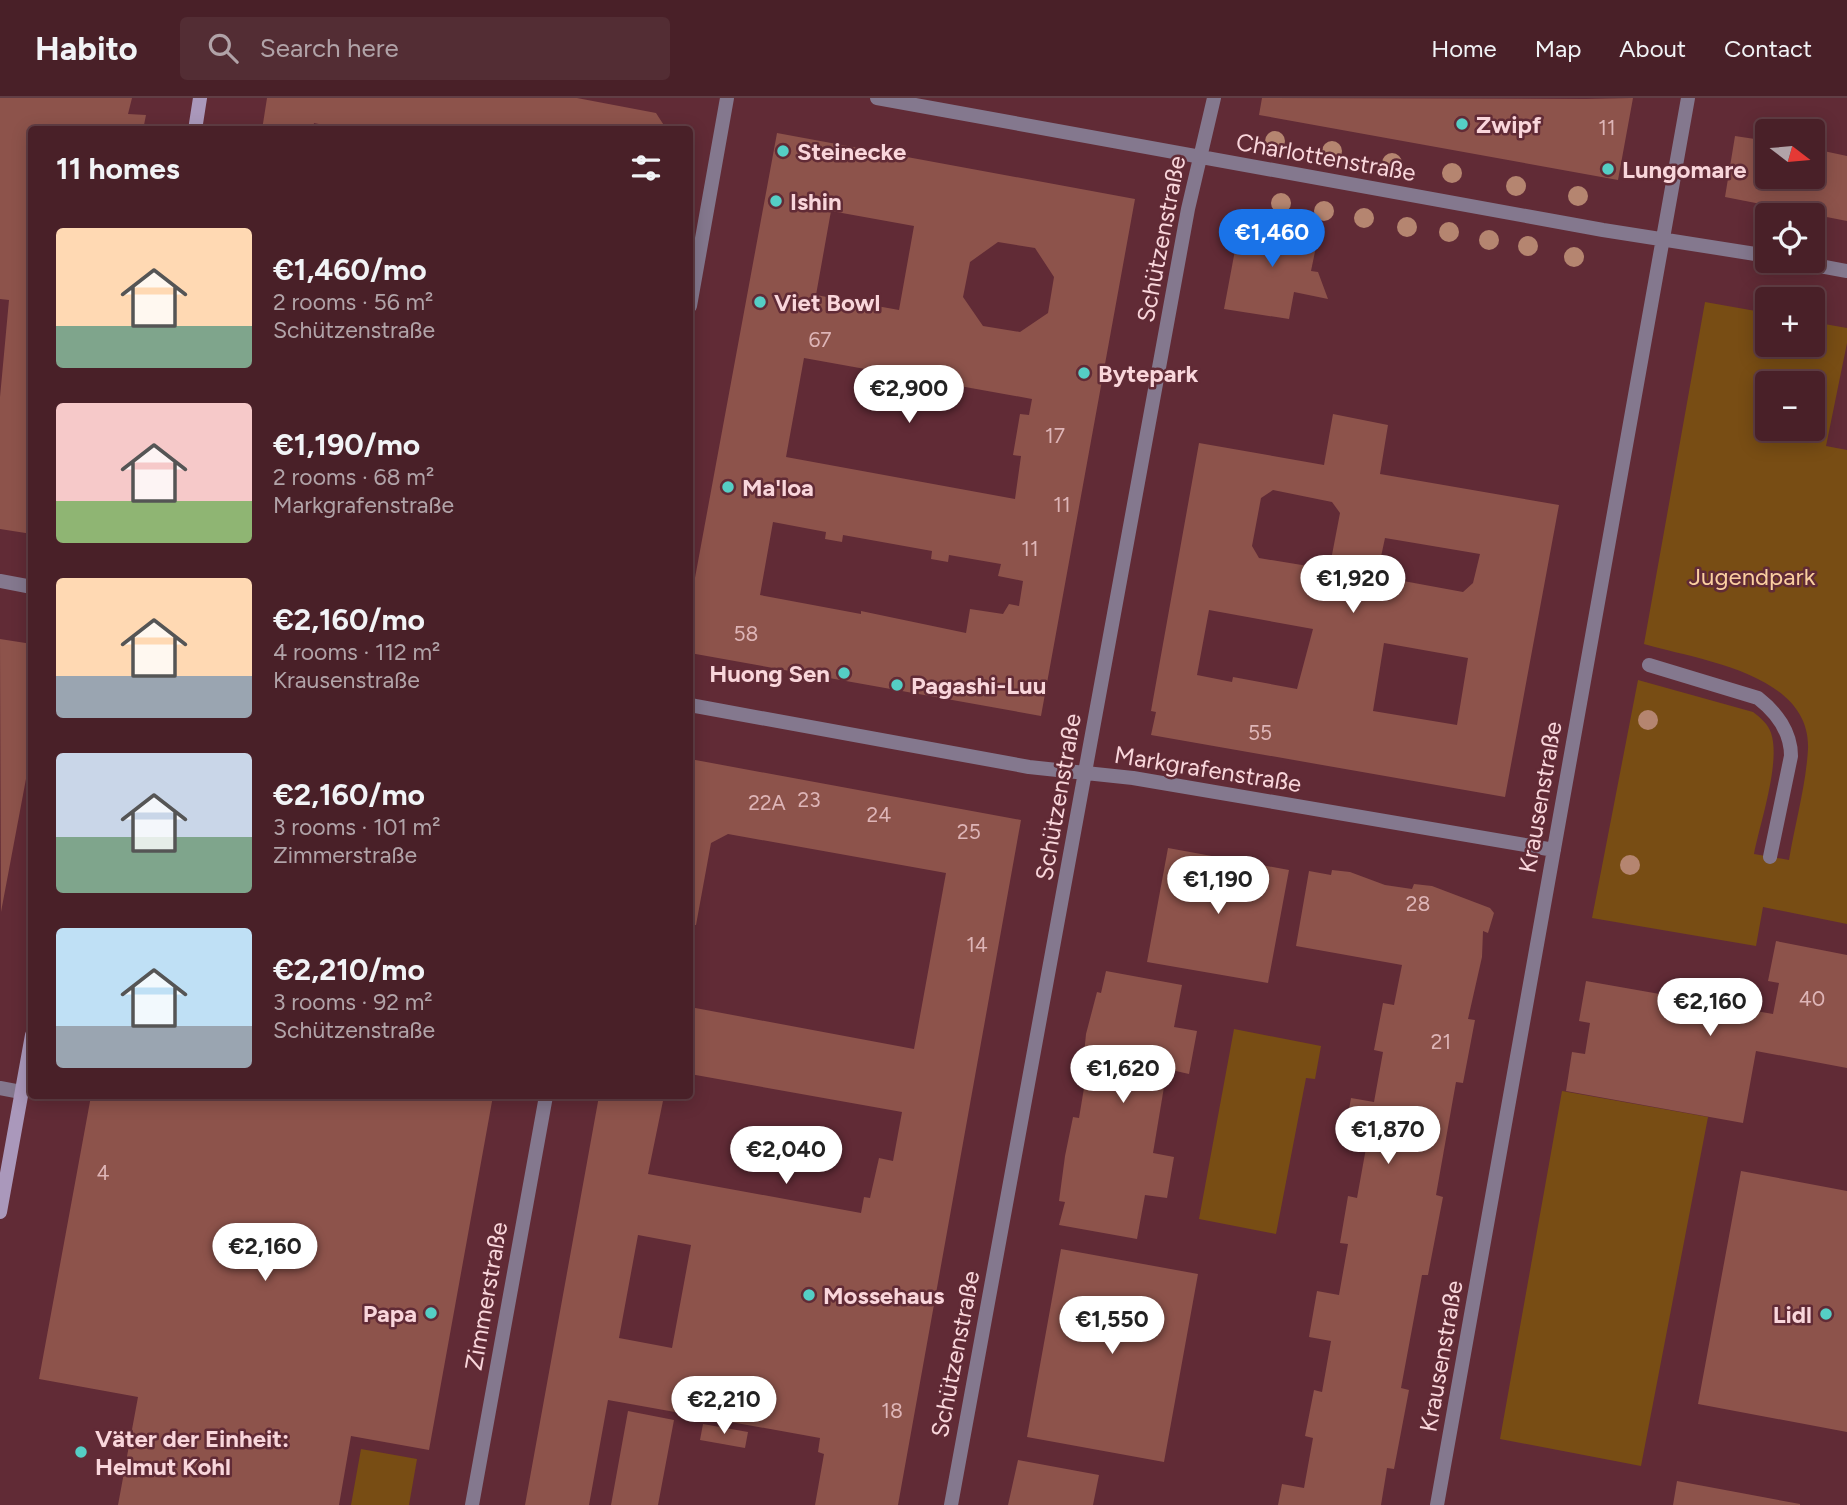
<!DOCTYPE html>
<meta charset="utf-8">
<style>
:root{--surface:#492028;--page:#532d34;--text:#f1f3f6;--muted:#b1a3a8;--line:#613e45;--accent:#1a73e8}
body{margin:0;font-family:Figtree,sans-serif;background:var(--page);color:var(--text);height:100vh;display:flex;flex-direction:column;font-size:26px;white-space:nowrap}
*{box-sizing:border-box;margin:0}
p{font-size:23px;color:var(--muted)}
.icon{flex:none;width:38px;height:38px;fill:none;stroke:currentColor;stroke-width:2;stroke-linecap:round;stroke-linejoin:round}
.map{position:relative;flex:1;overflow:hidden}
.details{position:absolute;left:28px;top:28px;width:665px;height:973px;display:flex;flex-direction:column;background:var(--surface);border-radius:7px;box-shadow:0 4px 18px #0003,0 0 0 2px var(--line)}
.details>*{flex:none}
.needle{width:46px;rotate:106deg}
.buttons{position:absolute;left:1755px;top:21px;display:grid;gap:14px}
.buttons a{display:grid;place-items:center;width:70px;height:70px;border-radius:7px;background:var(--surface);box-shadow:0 4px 18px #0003,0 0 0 2px var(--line);font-size:35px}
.price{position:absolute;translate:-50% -60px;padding:0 16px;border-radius:24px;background:#fff;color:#222;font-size:23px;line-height:46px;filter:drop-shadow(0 2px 4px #0008)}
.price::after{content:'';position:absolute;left:50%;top:42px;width:21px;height:16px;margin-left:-10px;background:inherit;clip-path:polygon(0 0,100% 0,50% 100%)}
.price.active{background:var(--accent);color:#fff}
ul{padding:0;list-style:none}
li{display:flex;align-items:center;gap:21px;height:175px;padding:0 28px}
li span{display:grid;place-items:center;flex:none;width:196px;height:140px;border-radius:7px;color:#555}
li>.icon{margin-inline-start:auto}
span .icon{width:84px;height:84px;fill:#fffc;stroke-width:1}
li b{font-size:30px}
h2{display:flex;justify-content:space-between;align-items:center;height:84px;padding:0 28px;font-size:30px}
header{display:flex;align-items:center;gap:42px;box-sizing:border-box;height:98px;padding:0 35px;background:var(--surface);border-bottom:2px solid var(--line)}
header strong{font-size:33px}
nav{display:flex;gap:38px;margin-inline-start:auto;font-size:24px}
.search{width:490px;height:63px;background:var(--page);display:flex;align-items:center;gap:18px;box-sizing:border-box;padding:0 24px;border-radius:7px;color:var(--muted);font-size:26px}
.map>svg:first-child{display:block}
</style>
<header>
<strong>Habito</strong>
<div class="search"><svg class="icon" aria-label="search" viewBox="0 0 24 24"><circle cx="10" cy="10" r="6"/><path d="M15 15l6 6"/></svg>Search here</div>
<nav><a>Home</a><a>Map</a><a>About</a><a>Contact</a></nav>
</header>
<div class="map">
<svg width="1847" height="1407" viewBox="0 0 1847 1407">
<rect width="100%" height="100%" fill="#612b36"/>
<path fill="#784d14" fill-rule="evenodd" d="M1705 204 1767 215 1768 247H1813V224L1847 230V245L1826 348 1847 352V826L1763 809 1756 848 1592 820 1638 582 1753 614C1761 620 1768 626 1771 635 1781 664 1760 725 1754 756L1789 762C1795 726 1806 687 1808 651 1811 575 1698 562 1644 546ZM1768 285H1813V331H1768Z
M1234 931 1321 948 1315 981 1306 980 1276 1136 1199 1121Z
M1562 993 1708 1019 1641 1368 1500 1341Z
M361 1351 417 1361 409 1407H351Z"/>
<path fill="#8d534b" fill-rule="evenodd" d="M0 0H132L128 16 146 17 143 32H32V436L0 431V299L9 202 0 201Z
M267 0H577L656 15 667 32H347L314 25 313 32H262Z
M1262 0 1586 1 1633 0 1618 82 1259 17Z
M777 35 1135 101 1041 618 690 555V507ZM831 113 914 128 899 212 816 197ZM998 144 1035 150 1054 179 1048 215 1020 234 983 228 963 199 970 164ZM804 260 1032 301 1029 317 1020 316 1013 357 1021 358 1015 401 786 359ZM773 424 826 434 825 441 842 444 843 437 932 453 931 461 948 464 949 457 1001 466 998 478 1023 483 1019 508 1009 506 1003 516 970 511 966 535 861 513V516L760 497Z
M1735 38 1768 43V79H1813V41L1821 42 1819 52 1847 58V123L1725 99Z
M1241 120 1319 134 1311 173 1318 174 1328 201 1294 194 1289 221 1224 211Z
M1333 316 1388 327 1380 376 1559 407 1505 699 1151 637 1156 614 1151 613 1199 345 1324 367ZM1273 392 1332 404 1340 415 1331 462 1320 470 1259 460 1252 448 1261 400ZM1385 440 1480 456 1473 485 1463 494 1387 480 1379 468ZM1209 512 1313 531 1297 591 1233 579 1232 584 1197 577ZM1384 545 1468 560 1457 627 1373 613Z
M0 541 32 546V649L1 814Z
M690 661 1021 722 898 1407H815L824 1356 818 1354 820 1340 608 1302 589 1407H525L599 998H664L648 1076 861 1115 864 1099 870 1100 879 1060 893 1063 902 1014 690 976V909L914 951 946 775 728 736 711 745 696 827H690ZM638 1137 691 1147 672 1250 619 1240Z
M1168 750 1289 772 1268 885 1147 864Z
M1332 772 1350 774 1385 787 1412 791 1414 786 1432 788 1490 810 1494 815 1488 835 1483 833 1482 859 1468 921 1475 922 1463 985 1456 984 1436 1097 1443 1099 1428 1177H1422L1401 1290 1409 1292 1394 1371 1387 1370 1381 1407H1278L1282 1386 1304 1390 1313 1340 1305 1338 1314 1292 1322 1294 1331 1243 1309 1239 1317 1193 1339 1197 1348 1146 1340 1145 1348 1098 1357 1100 1366 1050 1343 1046 1351 1000 1374 1004 1383 954 1374 952 1383 905 1394 907 1402 867 1296 848 1309 773 1331 777Z
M1776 843 1847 857V970L1756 953 1743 1025 1566 993 1572 954 1585 956 1590 925 1579 923 1586 883 1773 916 1779 885 1768 883Z
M1106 873 1182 887 1174 929 1197 933 1189 976 1167 971 1153 1055 1174 1059 1167 1100 1145 1097 1137 1141 1059 1127 1065 1104 1059 1103 1065 1058 1073 1019 1079 1020 1086 978 1082 977 1086 936 1097 894 1101 895Z
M91 998H493L429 1352 351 1338 339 1407H118L138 1299 39 1281Z
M1741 1073 1847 1093V1334L1698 1306Z
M1061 1151 1198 1176 1164 1364 1027 1339Z
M628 1313 674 1322 658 1407H611Z
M703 1326 748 1334 745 1350 700 1342Z
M1018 1362 1099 1377 1093 1407H1008Z
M1677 1383 1800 1406V1407H1673Z"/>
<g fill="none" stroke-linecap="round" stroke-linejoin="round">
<path stroke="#84788e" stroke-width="14" d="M1649 567 1758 600C1776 614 1791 634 1791 658L1770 759
M0 990 21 994"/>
<path stroke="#84788e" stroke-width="14" d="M877 0 1603 132 1768 158
M1793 163 1847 173
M690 208 727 0
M0 483 32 489
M690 607 1029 669 1133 680 1554 752
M472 1407 546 998
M951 1407 1188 111 1214 0
M1437 1407 1688 0"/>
<path stroke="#aa98bb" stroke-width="14" d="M195 32 200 0
M0 1114 32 937"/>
</g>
<g fill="#b58570">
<circle cx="1275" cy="43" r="10"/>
<circle cx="1332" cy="53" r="10"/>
<circle cx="1392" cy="65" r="10"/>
<circle cx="1452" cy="75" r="10"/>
<circle cx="1516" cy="88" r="10"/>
<circle cx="1578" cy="98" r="10"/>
<circle cx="1281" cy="105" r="10"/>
<circle cx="1324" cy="113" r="10"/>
<circle cx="1364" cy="120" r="10"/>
<circle cx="1407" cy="129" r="10"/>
<circle cx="1449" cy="134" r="10"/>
<circle cx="1489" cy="142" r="10"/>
<circle cx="1528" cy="148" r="10"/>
<circle cx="1574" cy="159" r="10"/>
<circle cx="1648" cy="622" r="10"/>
<circle cx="1630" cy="767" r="10"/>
</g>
<g fill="#55cec5" stroke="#612b36" stroke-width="2.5">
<circle cx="1462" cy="26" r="7"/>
<circle cx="783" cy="53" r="7"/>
<circle cx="1608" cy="71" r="7"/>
<circle cx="776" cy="103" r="7"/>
<circle cx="760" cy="204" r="7"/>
<circle cx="1084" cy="275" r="7"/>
<circle cx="728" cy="389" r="7"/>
<circle cx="844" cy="575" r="7"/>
<circle cx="897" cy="587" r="7"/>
<circle cx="809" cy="1197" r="7"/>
<circle cx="431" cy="1215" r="7"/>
<circle cx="1826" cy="1216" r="7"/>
<circle cx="81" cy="1354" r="7"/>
</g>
<g text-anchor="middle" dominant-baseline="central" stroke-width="5" stroke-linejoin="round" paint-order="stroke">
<g font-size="21" fill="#deb5b7">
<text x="1607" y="29">11</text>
<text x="820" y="241">67</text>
<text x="1055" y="337">17</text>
<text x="1062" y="406">11</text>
<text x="1030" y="450">11</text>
<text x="746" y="535">58</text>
<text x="1260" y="634">55</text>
<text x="809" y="701">23</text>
<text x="767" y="704">22A</text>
<text x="879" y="716">24</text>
<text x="969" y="733">25</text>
<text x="1418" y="805">28</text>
<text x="977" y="846">14</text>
<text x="1812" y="900">40</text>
<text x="1441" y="943">21</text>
<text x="103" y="1074">4</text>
<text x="892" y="1312">18</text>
</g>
<g font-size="24" font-weight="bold" fill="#f9d6db" stroke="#612b36" text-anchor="start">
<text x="1476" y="26">Zwipf</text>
<text x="797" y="53">Steinecke</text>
<text x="1622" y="71">Lungomare</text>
<text x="790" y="103">Ishin</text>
<text x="774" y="204">Viet Bowl</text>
<text x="1098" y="275">Bytepark</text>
<text x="742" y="389">Ma'loa</text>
<text x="830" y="575" text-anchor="end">Huong Sen</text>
<text x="911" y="587">Pagashi-Luu</text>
<text x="823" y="1197">Mossehaus</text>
<text x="417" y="1215" text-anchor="end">Papa</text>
<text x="1812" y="1216" text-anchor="end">Lidl</text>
<text x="95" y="1340">Väter der Einheit:<tspan x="95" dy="28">Helmut Kohl</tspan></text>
</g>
<g font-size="24" fill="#f9d6db" stroke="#612b36">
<text transform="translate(1326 59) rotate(10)">Charlottenstraße</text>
<text transform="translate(1161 141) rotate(-79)">Schützenstraße</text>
<text transform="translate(1208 671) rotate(9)">Markgrafenstraße</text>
<text transform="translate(1058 699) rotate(-80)">Schützenstraße</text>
<text transform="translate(1540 699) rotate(-80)">Krausenstraße</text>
<text transform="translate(486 1198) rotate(-80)">Zimmerstraße</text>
<text transform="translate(955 1256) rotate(-79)">Schützenstraße</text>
<text transform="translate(1441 1258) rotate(-80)">Krausenstraße</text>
</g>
<g font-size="24" fill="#facfa0" stroke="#612b36">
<text x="1752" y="478">Jugendpark</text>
</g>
</g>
</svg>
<div class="buttons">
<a><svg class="needle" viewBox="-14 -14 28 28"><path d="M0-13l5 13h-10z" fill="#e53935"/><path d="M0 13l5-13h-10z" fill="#b1a3a8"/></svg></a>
<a><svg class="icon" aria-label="locate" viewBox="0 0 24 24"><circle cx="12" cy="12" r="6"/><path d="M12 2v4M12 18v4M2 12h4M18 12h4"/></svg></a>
<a>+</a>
<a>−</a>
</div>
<b class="price active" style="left:1272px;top:171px">€1,460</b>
<b class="price" style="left:909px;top:327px">€2,900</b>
<b class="price" style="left:1353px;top:517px">€1,920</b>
<b class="price" style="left:1218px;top:818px">€1,190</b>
<b class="price" style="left:1710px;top:940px">€2,160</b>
<b class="price" style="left:1123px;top:1007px">€1,620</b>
<b class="price" style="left:1388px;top:1068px">€1,870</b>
<b class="price" style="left:786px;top:1088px">€2,040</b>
<b class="price" style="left:265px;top:1185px">€2,160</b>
<b class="price" style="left:1112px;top:1258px">€1,550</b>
<b class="price" style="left:724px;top:1338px">€2,210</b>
<section class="details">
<h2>11 homes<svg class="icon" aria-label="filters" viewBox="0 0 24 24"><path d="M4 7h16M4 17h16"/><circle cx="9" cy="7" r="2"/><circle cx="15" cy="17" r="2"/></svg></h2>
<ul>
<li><span style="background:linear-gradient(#ffd9b3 70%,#7fa58c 0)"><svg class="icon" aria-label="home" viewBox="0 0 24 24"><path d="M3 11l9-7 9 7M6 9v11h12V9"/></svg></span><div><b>€1,460/mo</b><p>2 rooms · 56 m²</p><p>Schützenstraße</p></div></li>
<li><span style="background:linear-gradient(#f6c9c9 70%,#8fb573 0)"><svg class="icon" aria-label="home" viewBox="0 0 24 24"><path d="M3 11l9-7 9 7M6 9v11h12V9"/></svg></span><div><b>€1,190/mo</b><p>2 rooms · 68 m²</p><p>Markgrafenstraße</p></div></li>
<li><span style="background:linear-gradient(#ffd9b3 70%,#9aa5b1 0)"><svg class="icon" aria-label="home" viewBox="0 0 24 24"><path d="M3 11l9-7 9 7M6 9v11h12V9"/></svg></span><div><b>€2,160/mo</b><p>4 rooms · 112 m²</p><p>Krausenstraße</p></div></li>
<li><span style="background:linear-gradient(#c9d6e8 60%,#7fa58c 0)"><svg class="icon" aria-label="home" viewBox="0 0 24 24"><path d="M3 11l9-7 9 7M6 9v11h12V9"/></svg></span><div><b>€2,160/mo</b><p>3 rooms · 101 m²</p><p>Zimmerstraße</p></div></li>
<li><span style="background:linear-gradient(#bfe0f5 70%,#9aa5b1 0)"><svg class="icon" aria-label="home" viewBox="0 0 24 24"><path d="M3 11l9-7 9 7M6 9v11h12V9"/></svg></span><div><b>€2,210/mo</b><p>3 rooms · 92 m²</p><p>Schützenstraße</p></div></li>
</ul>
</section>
</div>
